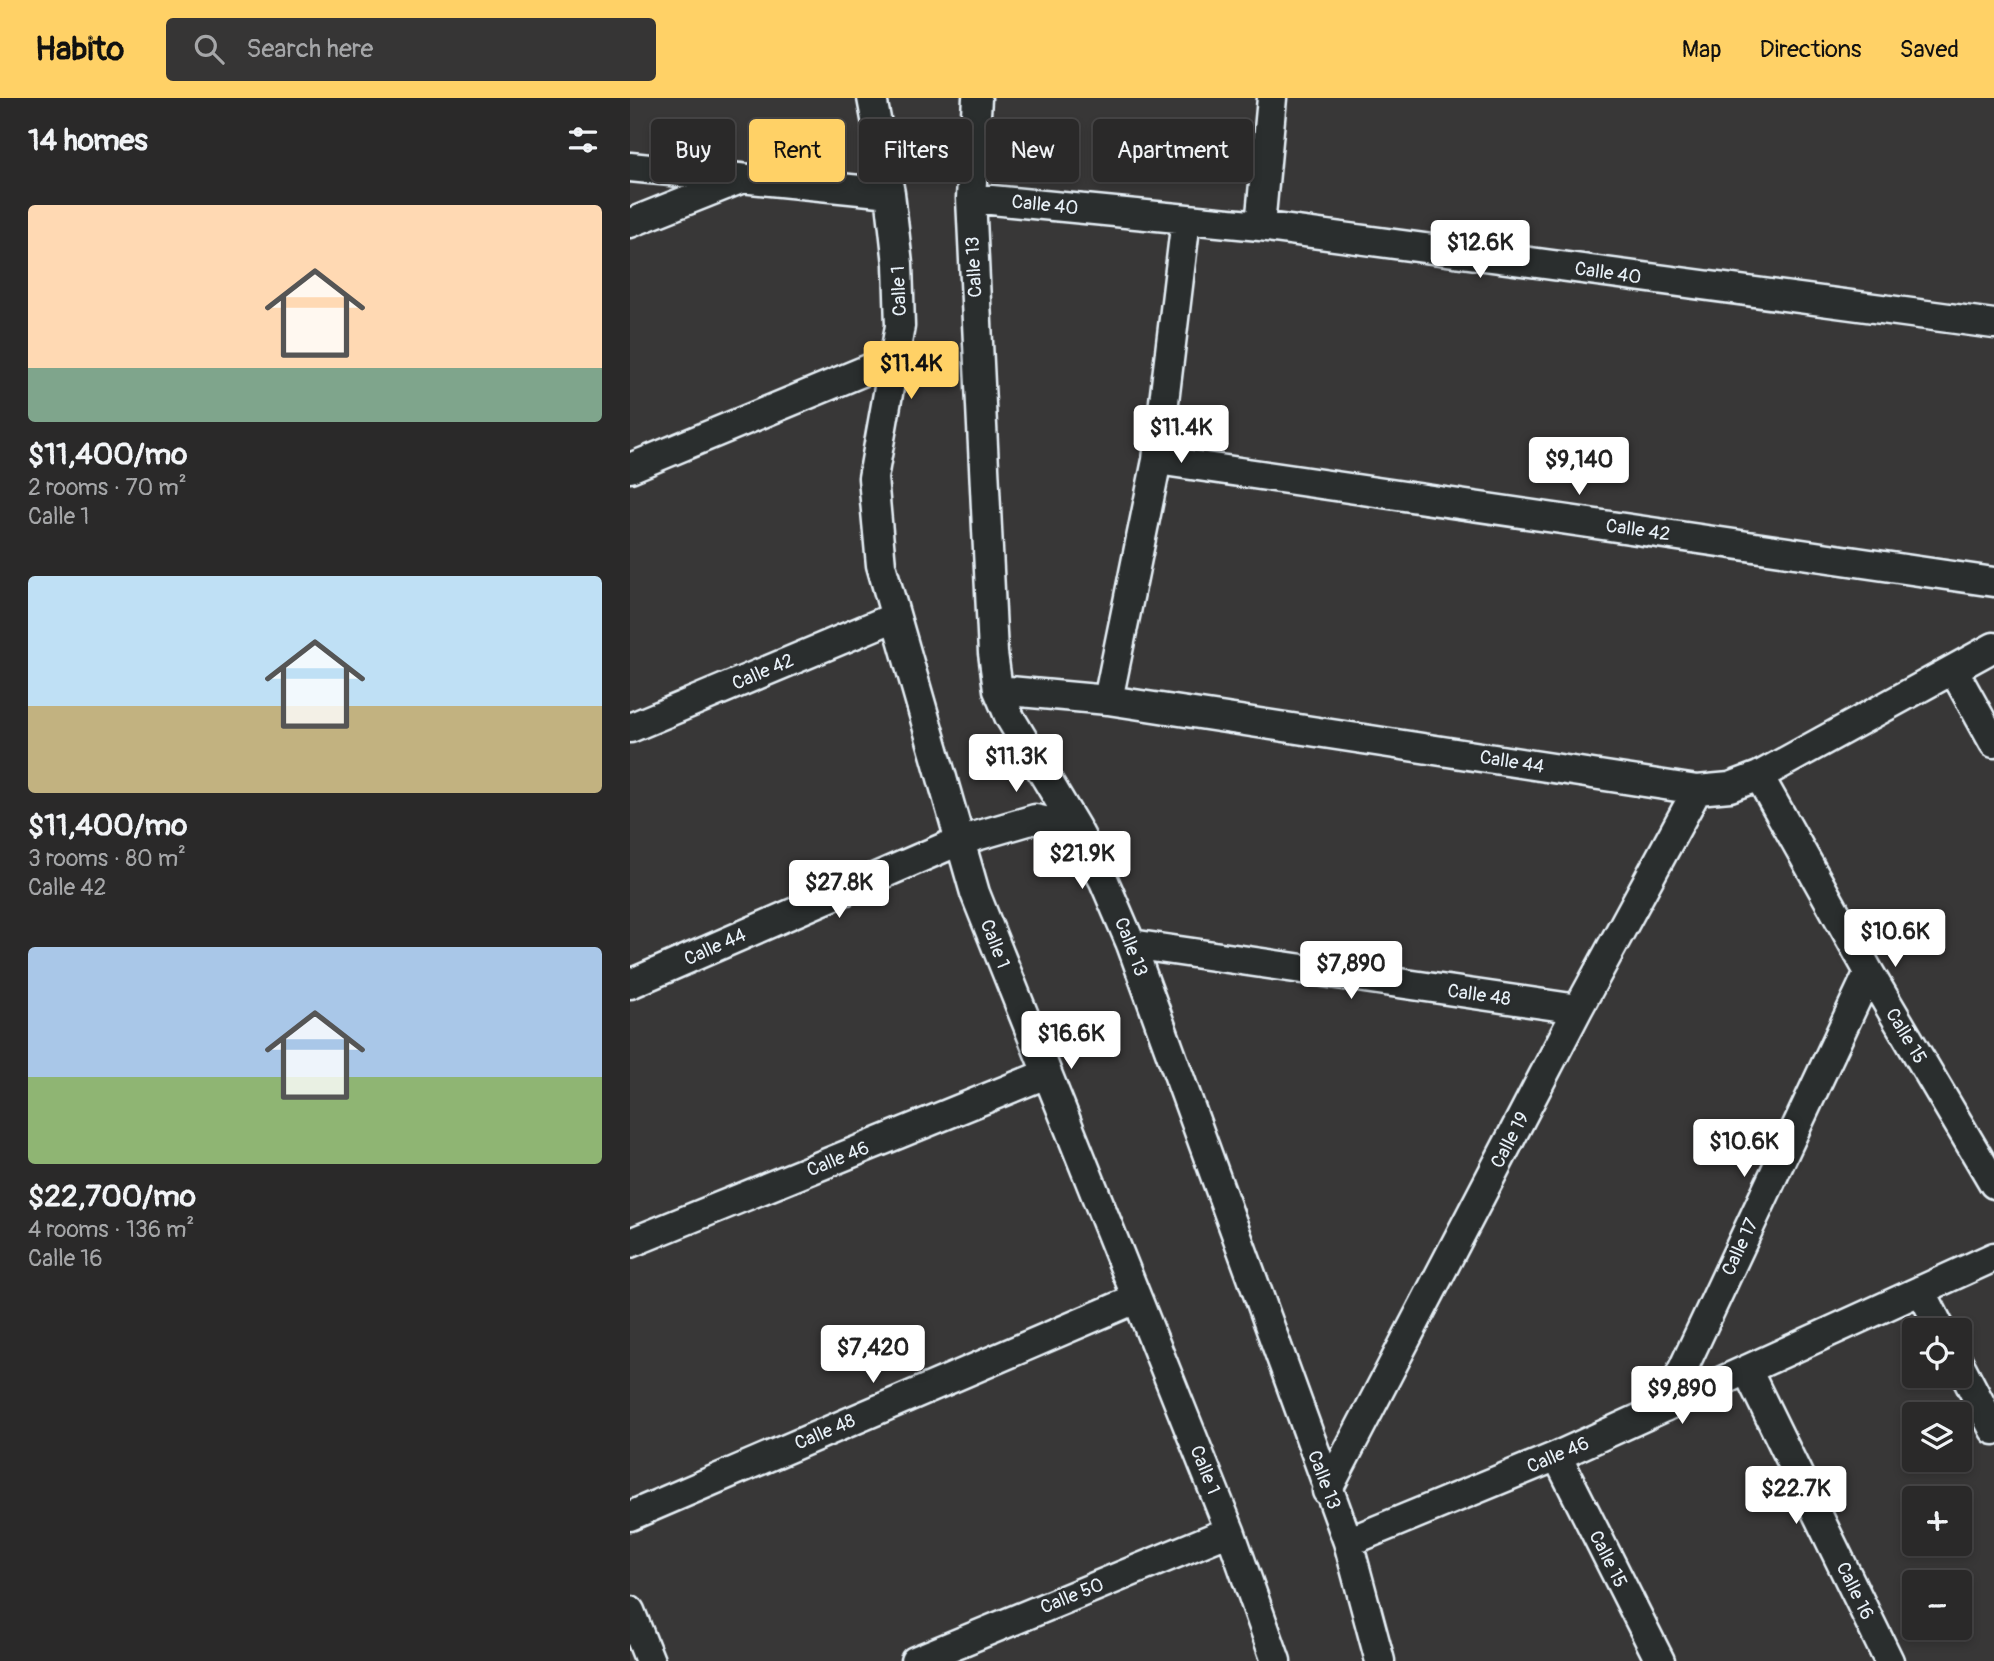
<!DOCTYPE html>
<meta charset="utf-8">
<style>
:root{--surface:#2a2929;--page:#363535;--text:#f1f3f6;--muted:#a5a6a8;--line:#464546;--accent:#ffd166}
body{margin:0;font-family:Pangolin,sans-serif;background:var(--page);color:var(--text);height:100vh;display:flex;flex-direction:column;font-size:26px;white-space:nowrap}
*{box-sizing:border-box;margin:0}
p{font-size:23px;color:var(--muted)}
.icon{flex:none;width:38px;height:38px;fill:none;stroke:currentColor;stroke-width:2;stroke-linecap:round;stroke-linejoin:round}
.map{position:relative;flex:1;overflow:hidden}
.drawer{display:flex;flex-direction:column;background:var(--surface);width:630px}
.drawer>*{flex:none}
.hud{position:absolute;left:21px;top:21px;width:665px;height:63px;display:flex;gap:14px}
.fabs{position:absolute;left:1272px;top:1220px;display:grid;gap:14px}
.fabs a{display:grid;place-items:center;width:70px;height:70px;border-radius:7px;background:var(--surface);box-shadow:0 4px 10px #0003,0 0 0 2px var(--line);font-size:35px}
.price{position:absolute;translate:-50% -60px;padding:0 16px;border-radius:7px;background:#fff;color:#222;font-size:23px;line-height:46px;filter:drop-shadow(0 2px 4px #0008)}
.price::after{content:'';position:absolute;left:50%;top:42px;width:21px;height:16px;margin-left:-10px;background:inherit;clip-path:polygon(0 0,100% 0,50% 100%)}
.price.on{background:var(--accent);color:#111}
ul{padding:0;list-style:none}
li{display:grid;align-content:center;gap:14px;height:371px;padding:0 28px}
li span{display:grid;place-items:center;height:217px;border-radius:7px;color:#555}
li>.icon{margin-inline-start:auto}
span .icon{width:126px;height:126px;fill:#fffc;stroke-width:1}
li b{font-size:30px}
h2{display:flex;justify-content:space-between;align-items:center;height:84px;padding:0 28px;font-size:30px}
.pill{padding:0 24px;border-radius:7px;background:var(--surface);box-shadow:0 4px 10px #0003,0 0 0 2px var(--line);font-size:24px;line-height:63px}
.pill.on{background:var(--accent);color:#111}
header{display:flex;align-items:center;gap:42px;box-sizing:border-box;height:98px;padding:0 35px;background:var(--accent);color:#111}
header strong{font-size:33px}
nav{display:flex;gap:38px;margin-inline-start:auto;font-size:24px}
.search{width:490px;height:63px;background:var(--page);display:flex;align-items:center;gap:18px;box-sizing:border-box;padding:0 24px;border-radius:7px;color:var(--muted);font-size:26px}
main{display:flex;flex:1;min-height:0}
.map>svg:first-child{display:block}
</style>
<header>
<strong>Habito</strong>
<div class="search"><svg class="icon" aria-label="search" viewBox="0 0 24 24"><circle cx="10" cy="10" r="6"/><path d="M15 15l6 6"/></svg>Search here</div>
<nav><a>Map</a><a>Directions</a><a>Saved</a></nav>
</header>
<main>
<section class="drawer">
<h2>14 homes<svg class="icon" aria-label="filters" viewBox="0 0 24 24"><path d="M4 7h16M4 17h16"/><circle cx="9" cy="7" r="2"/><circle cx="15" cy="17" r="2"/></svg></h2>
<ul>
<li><span style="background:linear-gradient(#ffd9b3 75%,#7fa58c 0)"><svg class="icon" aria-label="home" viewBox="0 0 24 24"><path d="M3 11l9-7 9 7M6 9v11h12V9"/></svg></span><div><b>$11,400/mo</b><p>2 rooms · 70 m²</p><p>Calle 1</p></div></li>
<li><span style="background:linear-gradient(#bfe0f5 60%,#c2b280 0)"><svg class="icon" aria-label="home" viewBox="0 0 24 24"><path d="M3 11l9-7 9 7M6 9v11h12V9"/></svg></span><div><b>$11,400/mo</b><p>3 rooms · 80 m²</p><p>Calle 42</p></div></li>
<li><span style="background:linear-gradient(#a9c7e8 60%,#8fb573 0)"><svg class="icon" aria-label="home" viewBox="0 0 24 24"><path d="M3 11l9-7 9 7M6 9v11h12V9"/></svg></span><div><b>$22,700/mo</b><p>4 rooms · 136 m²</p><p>Calle 16</p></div></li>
</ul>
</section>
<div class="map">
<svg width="1364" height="1563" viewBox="0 0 1364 1563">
<rect width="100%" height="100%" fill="#383737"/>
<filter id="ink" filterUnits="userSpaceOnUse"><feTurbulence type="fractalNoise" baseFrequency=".0143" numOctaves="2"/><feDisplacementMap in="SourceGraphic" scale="14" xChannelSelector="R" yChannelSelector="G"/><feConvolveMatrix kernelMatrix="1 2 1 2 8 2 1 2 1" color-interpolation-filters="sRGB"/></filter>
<g filter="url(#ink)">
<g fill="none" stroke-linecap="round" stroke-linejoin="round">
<defs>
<path id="street" d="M242 0 260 95 268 166 270 228 243 380 251 467 345 795 600 1433 646 1563
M347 0 341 100 363 555 368 592 379 618 446 730 474 783 501 846 718 1444 750 1563
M0 69 260 95
M341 100 630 128 1364 226
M0 125 108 82
M630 128 642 0
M527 362 1364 484
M0 370 263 261
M1324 573 1364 645
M368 592 478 602 1067 692 1100 689 1129 678 1364 549
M478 602 527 362 556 121
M0 630 265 519
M1129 678 1239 874 1364 1086
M501 846 948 911
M0 886 329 743 405 721 446 730
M0 1145 416 976
M1291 1192 1311 1232
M1330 1267 1364 1332
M1117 1272 1259 1563
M1035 1309 1239 874
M927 1358 1030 1563
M697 1393 948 911 1067 692
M0 1418 506 1201
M718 1444 927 1358 1364 1159
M0 1513 20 1563
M285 1563 600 1433"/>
</defs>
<use href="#street" stroke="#e8f1f8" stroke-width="33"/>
<use href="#street" stroke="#2a2d2e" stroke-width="28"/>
</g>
</g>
<g text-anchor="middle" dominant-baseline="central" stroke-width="5" stroke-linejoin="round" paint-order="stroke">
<g font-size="19" fill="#e8f1f8" stroke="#2a2d2e">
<text transform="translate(415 107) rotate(6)">Calle 40</text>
<text transform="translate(344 169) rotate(-93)">Calle 13</text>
<text transform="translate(978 175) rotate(8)">Calle 40</text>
<text transform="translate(269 193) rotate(-92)">Calle 1</text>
<text transform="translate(1008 432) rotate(8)">Calle 42</text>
<text transform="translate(133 574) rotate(-23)">Calle 42</text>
<text transform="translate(882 664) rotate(9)">Calle 44</text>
<text transform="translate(365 846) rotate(69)">Calle 1</text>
<text transform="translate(85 849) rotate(-24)">Calle 44</text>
<text transform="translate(501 849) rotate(69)">Calle 13</text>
<text transform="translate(849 897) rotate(8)">Calle 48</text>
<text transform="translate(1276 938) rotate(59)">Calle 15</text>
<text transform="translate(880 1042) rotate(-62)">Calle 19</text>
<text transform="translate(208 1061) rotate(-22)">Calle 46</text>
<text transform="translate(1110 1149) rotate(-65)">Calle 17</text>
<text transform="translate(195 1334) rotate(-23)">Calle 48</text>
<text transform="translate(928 1357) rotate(-23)">Calle 46</text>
<text transform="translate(575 1372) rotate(68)">Calle 1</text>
<text transform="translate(694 1382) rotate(69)">Calle 13</text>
<text transform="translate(978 1461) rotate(63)">Calle 15</text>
<text transform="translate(1225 1493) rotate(64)">Calle 16</text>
<text transform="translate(442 1498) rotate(-22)">Calle 50</text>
</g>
</g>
</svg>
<div class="fabs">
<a><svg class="icon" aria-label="locate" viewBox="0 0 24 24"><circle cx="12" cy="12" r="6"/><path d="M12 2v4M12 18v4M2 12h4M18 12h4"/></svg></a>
<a><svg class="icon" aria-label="layers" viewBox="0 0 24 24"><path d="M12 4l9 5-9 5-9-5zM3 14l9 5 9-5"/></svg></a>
<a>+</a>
<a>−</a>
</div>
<b class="price" style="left:850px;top:182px">$12.6K</b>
<b class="price on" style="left:281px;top:303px">$11.4K</b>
<b class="price" style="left:551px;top:367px">$11.4K</b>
<b class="price" style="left:949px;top:399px">$9,140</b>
<b class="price" style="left:386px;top:696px">$11.3K</b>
<b class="price" style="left:452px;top:793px">$21.9K</b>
<b class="price" style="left:209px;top:822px">$27.8K</b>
<b class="price" style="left:1265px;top:871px">$10.6K</b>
<b class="price" style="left:721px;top:903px">$7,890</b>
<b class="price" style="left:441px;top:973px">$16.6K</b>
<b class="price" style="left:1114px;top:1081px">$10.6K</b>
<b class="price" style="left:243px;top:1287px">$7,420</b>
<b class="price" style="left:1052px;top:1328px">$9,890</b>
<b class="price" style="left:1166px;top:1428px">$22.7K</b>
<div class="hud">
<a class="pill">Buy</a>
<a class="pill on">Rent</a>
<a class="pill">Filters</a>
<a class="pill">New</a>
<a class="pill">Apartment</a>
</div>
</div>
</main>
